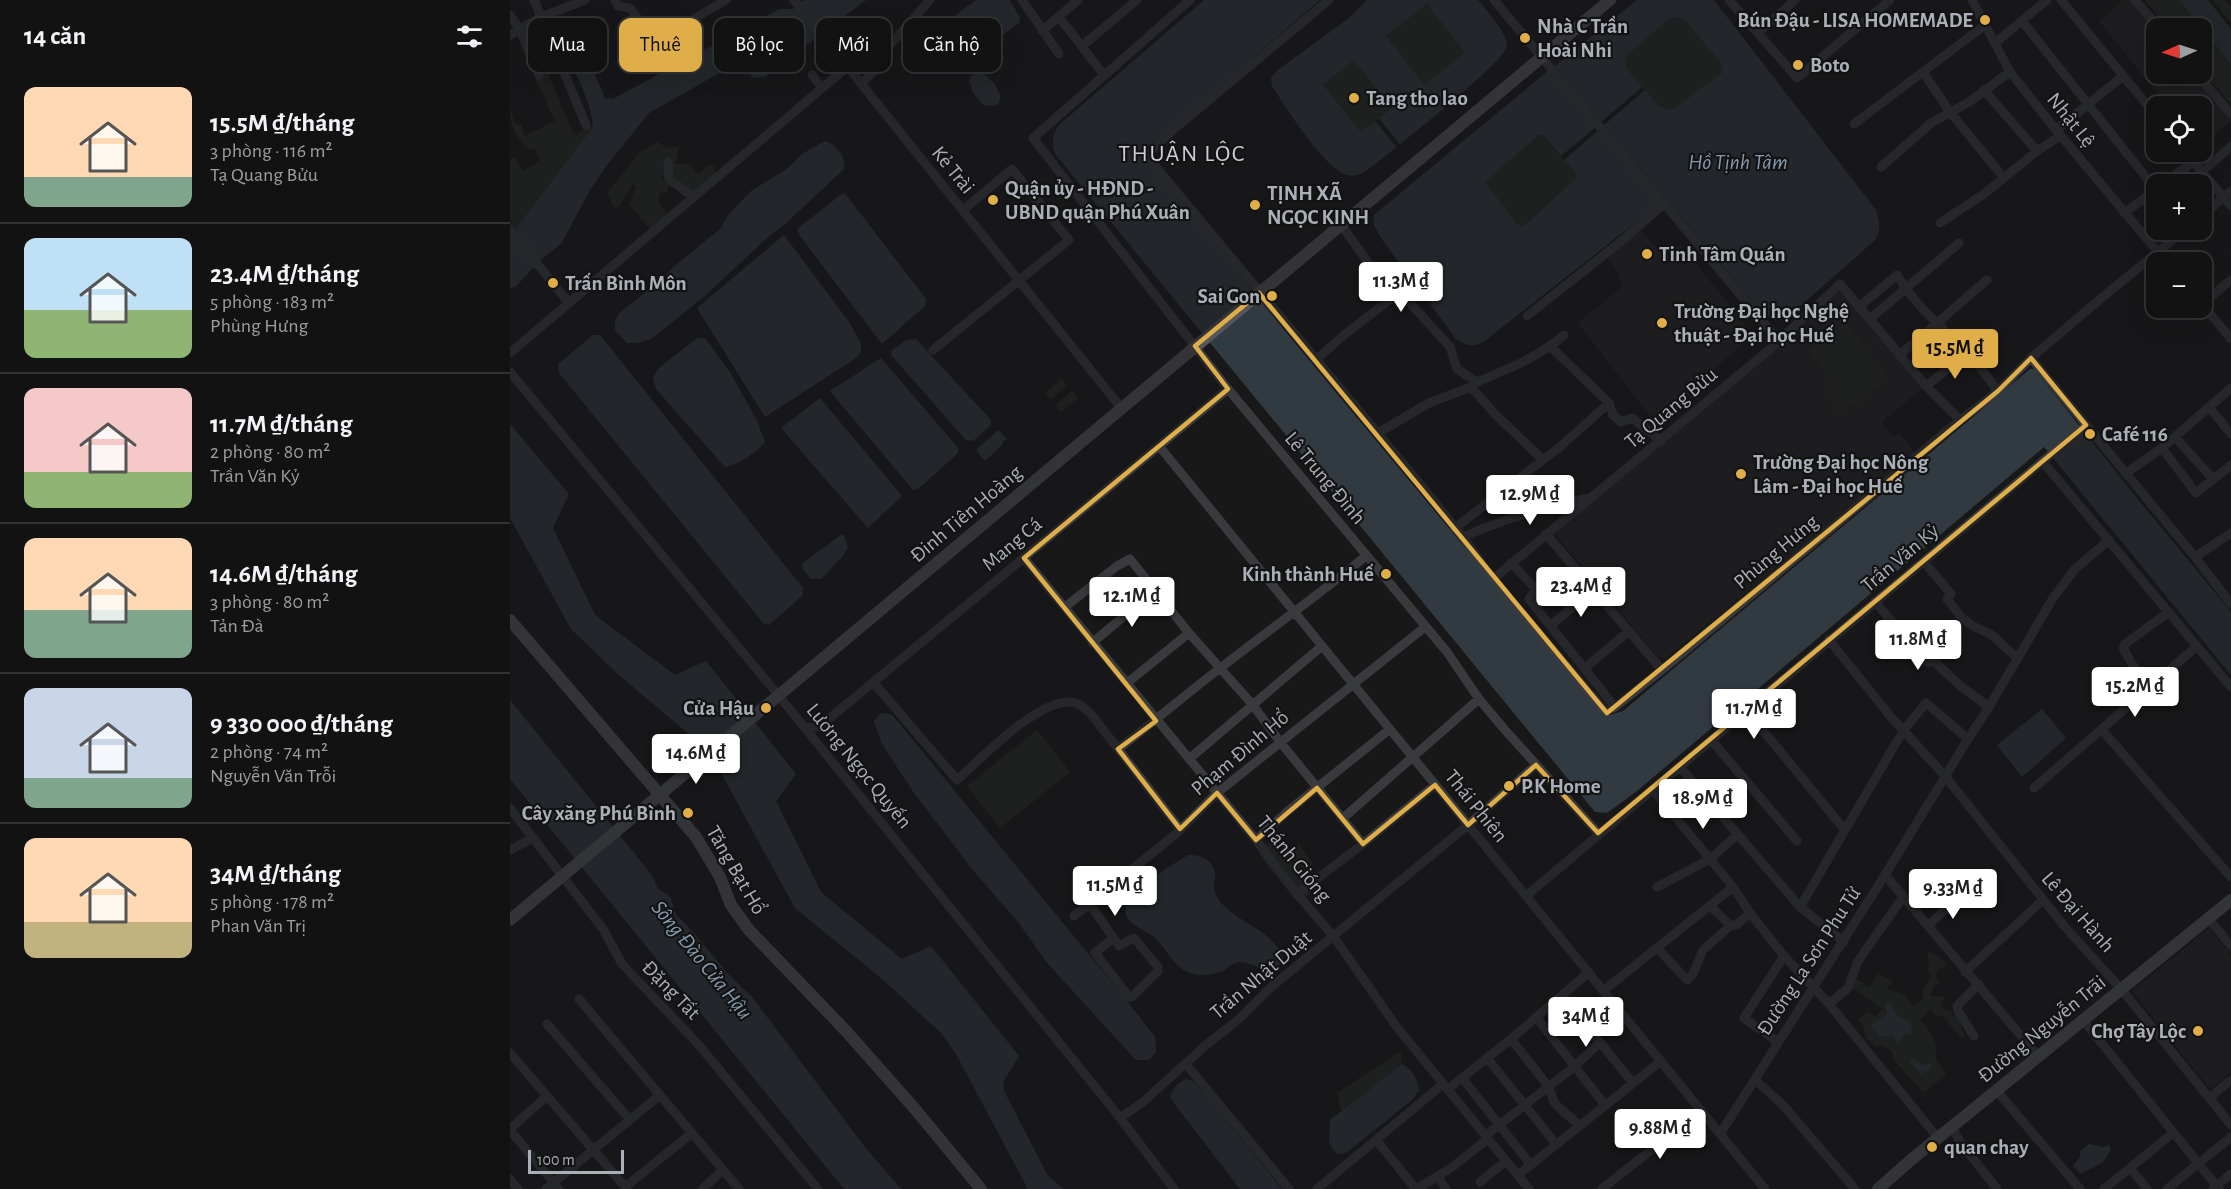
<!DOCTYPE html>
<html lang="vi">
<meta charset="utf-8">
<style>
:root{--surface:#121213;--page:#1f2021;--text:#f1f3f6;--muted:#9c9ea0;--line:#313233;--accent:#e0ae49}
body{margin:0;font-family:"Alegreya Sans",sans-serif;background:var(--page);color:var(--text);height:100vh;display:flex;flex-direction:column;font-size:22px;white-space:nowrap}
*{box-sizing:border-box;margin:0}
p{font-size:20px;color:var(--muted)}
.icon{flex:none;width:33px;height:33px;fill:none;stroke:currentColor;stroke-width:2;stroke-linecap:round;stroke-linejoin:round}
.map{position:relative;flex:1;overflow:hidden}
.sheet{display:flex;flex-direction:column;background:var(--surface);width:510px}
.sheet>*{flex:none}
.banner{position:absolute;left:18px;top:18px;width:570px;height:54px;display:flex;gap:12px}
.needle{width:39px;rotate:267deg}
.fabs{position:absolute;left:1636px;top:18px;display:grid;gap:12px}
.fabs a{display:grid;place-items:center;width:66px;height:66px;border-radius:12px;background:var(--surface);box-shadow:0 6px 24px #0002,0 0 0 2px var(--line);font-size:30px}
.scale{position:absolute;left:18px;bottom:15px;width:96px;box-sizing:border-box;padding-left:6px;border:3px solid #abafb8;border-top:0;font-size:16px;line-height:21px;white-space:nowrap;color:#abafb8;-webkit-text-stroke:4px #131314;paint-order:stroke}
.price{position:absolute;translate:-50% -51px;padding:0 14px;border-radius:6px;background:#fff;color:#222;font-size:20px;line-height:39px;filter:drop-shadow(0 2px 3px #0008)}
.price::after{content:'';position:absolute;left:50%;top:36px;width:18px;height:14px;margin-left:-9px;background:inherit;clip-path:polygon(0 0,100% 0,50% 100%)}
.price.active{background:var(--accent);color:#111}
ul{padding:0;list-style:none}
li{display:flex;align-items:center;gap:18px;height:150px;padding:0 24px}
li+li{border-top:2px solid var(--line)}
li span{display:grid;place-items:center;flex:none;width:168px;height:120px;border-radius:12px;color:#555}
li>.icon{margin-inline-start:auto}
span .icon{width:72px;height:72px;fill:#fffc;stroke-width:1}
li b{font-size:26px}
h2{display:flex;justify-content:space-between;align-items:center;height:72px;padding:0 24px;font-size:26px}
.tag{padding:0 21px;border-radius:12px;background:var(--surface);box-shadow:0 6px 24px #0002,0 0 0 2px var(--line);font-size:21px;line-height:54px}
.tag.active{background:var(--accent);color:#111}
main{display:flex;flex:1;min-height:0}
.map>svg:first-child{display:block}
</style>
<main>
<section class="sheet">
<h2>14 căn<svg class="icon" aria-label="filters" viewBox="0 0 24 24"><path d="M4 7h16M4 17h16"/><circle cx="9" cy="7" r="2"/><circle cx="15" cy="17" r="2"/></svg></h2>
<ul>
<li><span style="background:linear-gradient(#ffd9b3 75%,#7fa58c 0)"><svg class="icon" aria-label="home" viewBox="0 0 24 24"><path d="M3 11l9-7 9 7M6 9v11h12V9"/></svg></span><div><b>15.5M ₫/tháng</b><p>3 phòng · 116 m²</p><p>Tạ Quang Bửu</p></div></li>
<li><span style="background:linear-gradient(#bfe0f5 60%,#8fb573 0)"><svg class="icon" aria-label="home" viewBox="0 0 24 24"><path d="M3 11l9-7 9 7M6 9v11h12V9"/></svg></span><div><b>23.4M ₫/tháng</b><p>5 phòng · 183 m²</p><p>Phùng Hưng</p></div></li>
<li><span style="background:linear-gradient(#f6c9c9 70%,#8fb573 0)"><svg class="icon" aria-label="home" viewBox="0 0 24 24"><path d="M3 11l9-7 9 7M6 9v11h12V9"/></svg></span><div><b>11.7M ₫/tháng</b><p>2 phòng · 80 m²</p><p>Trần Văn Kỷ</p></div></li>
<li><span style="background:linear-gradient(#ffd9b3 60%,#7fa58c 0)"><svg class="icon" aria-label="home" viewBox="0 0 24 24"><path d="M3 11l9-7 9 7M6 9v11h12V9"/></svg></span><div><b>14.6M ₫/tháng</b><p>3 phòng · 80 m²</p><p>Tản Đà</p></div></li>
<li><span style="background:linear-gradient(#c9d6e8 75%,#7fa58c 0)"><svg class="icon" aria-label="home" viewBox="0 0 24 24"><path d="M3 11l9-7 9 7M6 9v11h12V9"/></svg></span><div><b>9 330 000 ₫/tháng</b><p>2 phòng · 74 m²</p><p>Nguyễn Văn Trỗi</p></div></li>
<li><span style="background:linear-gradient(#ffd9b3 70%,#c2b280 0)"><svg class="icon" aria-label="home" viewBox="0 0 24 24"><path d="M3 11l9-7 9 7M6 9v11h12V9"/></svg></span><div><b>34M ₫/tháng</b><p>5 phòng · 178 m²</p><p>Phan Văn Trị</p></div></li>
</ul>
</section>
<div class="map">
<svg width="1721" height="1189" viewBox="0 0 1721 1189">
<rect width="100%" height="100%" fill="#181819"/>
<path fill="#242426" d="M1613 0H1620L1647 32V74H1684L1721 119V122L1692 144V106H1658L1589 21Z
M1131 230 1154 258 1171 245 1235 324 1234 343 1184 386 1176 396 1153 416H1140L1068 323 1112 287 1108 273 1098 258Z
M1328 292 1334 295 1412 389 1371 422 1383 437 1390 434 1405 453 1155 659 1149 658 1047 537 1048 531Z
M1699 928 1721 955V1072L1700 1089 1622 991Z"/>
<path fill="#242c25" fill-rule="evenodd" d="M1635 0H1669L1721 64V104L1692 71V28H1658Z
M1702 0H1715L1721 7V23Z
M917 4 955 53 914 86 876 36Z
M1167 17 1174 19 1211 63 1212 73 1166 107 1159 110 1149 106 1115 68 1116 56 1160 18Z
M24 41 63 133 67 136 76 127H83L4 231 0 226V159L5 157 12 171 30 161 25 148 20 150C7 140 0 126 0 110L6 125 11 124 15 136 45 121 11 47Z
M845 59 882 108 851 132 813 83Z
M1029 135H1032L1065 172 1066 178 1014 226 1008 225 975 182Z
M147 142 158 148 169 147 165 164H179L187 173H191L197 166H204L205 175 193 189 192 197 187 198 184 203 165 178 161 168 154 173 152 178 159 185 157 193 150 192 148 200 158 217 143 232 119 204 126 187 123 184 109 207H104L97 193 131 151Z
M1335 323 1379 377 1343 407 1341 405 1330 414 1313 393 1324 384 1299 352Z
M552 379 557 385 541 399 535 393Z
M562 391 568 398 551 412 546 405Z
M527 730 560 772 490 828 457 786Z
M763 840H766L765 846 770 852 776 847 781 850 789 844 802 863 798 871 809 885 791 901 784 898 750 856 751 850Z
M1420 951 1424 955 1429 956 1437 965 1427 970 1426 975 1430 983 1424 985 1420 996 1434 997 1431 1007 1434 1010H1440L1443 1016 1449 1018 1455 1013V1017L1451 1022V1028L1455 1036 1451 1037 1432 1016H1426L1420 1009 1410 1020C1421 1030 1428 1045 1426 1060L1436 1074 1414 1093 1384 1060 1382 1051 1371 1045 1367 1047 1356 1039 1353 1026 1348 1020 1357 1012 1366 1016 1372 1009 1342 987 1346 979 1359 987 1361 986 1368 974 1383 981 1376 989 1394 994 1403 1006 1412 1000 1413 991 1421 975 1418 971 1419 962 1417 954ZM1400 1059 1413 1065 1422 1063 1421 1070 1410 1074 1400 1063Z
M891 1051 892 1064 831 1111 827 1093Z"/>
<path fill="#323a41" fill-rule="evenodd" d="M294 0H356L255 77 244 78 232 67H220L139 113 97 165 80 190 51 244 33 258 5 287 0 288V233L4 231 83 127C82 103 67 77 57 56 53 48 48 39 47 30 46 24 48 21 52 17H57L63 23 95 98 103 99 269 9H283Z
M467 0H500L510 18 509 23 445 70H441L423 50C424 30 451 10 467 0Z
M694 0H810L631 153 775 331 1091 711 1100 715 1113 711 1520 369H1525L1530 376 1621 491 1721 612V675L1534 447 1127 791 1097 813 1085 812 546 155C541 143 542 136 549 125Z
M857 0H968C976 9 998 35 997 46 996 61 883 150 864 165 857 170 848 178 838 175 815 170 775 106 762 86L761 78 769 69 838 19ZM917 4 955 53 914 85 876 36ZM844 60 882 108 851 132 813 84Z
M1127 0H1204L1366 210C1370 222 1371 229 1365 240L1277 318 1262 319 1252 313 1045 66ZM1167 17 1174 19 1211 63 1212 73 1166 107 1159 110 1149 106 1116 68V56L1160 18Z
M1669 0H1698L1721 29V64Z
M1038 71 1149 204 976 340C963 348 958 346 946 339L871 238 864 225V215ZM1029 135H1033L1065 172 1066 178 1014 226 1008 225 975 182Z
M471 72 484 83 491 96 488 104 483 106 473 105 462 91 459 79 465 73Z
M315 141C327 145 335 155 334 169L273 226 259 236 195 296 141 339 127 343H117L105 330V321L109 313 145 285 167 264 210 229 219 214 241 191 277 169 292 154Z
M333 193 337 196 416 299 415 306 372 344 290 236 287 229Z
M274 235 339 322 351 343V352L346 358 255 417 187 308Z
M83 335H90L293 588V595L259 625 254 624 49 373 48 364Z
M188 338H195L221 374 246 419 255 442C247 452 228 465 215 467L146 389 143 378 148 369 156 362Z
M406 339 481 420V425L463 441 456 440 381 355 382 350 397 340Z
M371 358 448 448V453L408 489 403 490 320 391Z
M310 398 392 496 358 528 271 428Z
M0 424 59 494 43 528 85 615 165 675 196 661 286 774 266 801 311 892 392 959 421 946 509 1056 493 1082 494 1091 538 1176 554 1189H518L446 1054 431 1033 371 978 285 908 199 751 109 675 61 629 0 518Z
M487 431H489L497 439 492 442 493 444 475 461 466 450Z
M331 535H334L338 547 332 557 311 579H301L292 568 293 563Z
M0 700 141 874 148 889 160 896 166 915 177 925 219 975 242 997 354 1146 391 1189H334L0 779Z
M1532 709 1556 738 1512 777 1487 745Z
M371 713 381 714 389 723 621 1006 645 1037 646 1052 639 1060H626L538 964 508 922 462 869 402 790 372 744 364 721Z
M678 855C691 855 702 859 705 873 706 878 703 882 704 887 704 894 710 902 715 907 733 924 766 934 773 958L769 967 760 972C750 969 741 962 730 962 724 962 719 967 714 970 704 975 693 976 683 974 666 970 657 950 646 939 638 931 622 927 617 917 606 896 663 865 678 855Z
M1377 1002 1381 1003C1383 1013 1390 1019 1400 1022L1402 1033 1393 1035 1388 1044 1383 1035 1370 1037 1367 1034V1029H1361L1362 1024 1377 1014 1375 1004Z
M1401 1058 1413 1065 1422 1063 1421 1070 1411 1074 1400 1063Z
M892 1064C903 1069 907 1079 909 1090L902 1100 836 1153 827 1154 819 1143 820 1120Z
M676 1079 683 1081 695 1094 772 1189H730L660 1098C662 1088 667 1084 676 1079Z
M1579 1144 1593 1147 1599 1145 1601 1150 1593 1162 1571 1174 1563 1166 1570 1157V1151Z"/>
<path fill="#181819" d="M1132 87 1135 90 1093 126 1090 123Z
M869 118 891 146 888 149 865 121Z
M1087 126 1090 129 1054 160 1051 156Z"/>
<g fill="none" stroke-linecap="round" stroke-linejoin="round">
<path stroke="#393a3e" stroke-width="9" d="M24 0 76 125
M105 0 108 6 120 8 145 42 216 0
M284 0 612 409
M512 0 549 54
M680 0 523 138 718 389 937 652 969 699 995 730 1088 833
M819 0 663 130 640 152 639 156 640 160 915 490 953 537 983 579 1095 711 1105 707 1152 670 1450 420 1488 391 1521 358 1589 300 1675 230
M984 0 1269 341
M1219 0 1287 78 1380 0
M1462 0 1500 72 1546 130 1656 262
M1551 0 1647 117
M1625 0 1649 28
M0 15 9 28 29 75
M549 17 594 75
M1512 21 1646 190
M532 31 568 0
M1248 33 1285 0
M0 35 31 17 75 0
M1485 43 1537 0
M572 46 627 0
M1413 72 1440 112 1494 178
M1687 74 1721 114
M302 75 312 88
M351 84 377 58 379 46 420 0
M1474 90 1527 151
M1344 124 1475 25
M1546 130 1613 76
M1675 152 1721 206
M158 162 159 179 183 197
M1371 167 1421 123 1459 102 1500 72
M1692 172 1721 146
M1653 184 1683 162
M1614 213 1647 189
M1692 216 1721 191
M1430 223 1474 194 1527 151 1550 136
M831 225 863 269 890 292 940 347 947 369 967 382
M0 230 59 303
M1692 304 1721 339
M1692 304 1721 280
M1350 306 1387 275C1406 308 1434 327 1459 355 1469 366 1479 379 1488 391
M1017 316 1109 243 1154 204
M1360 319 1449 243
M1041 347 1099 403 1103 415 1111 422 1122 418 1151 441
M423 350 559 240 502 169 453 210
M0 353 337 67
M1389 355C1419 331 1447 305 1477 280
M1521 358 1685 557 1721 604
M807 359 835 334 890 292
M0 372 269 696 607 1114 664 1189
M1416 386 1458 353
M961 387 985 414 1033 460
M1699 407 1721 434
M868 433 919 403 961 387 967 382C998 369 1029 357 1054 335
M1665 437 1703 479
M649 446 1255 1189
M1652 448 1686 493 1721 465
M1533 462 1721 687
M1616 473 1652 448 1721 388
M945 528 1051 446 1099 403
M1036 534 1152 670
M953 537C994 519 1035 506 1080 498
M1685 557 1721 533
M514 558 746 840 787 894 824 937 886 1026 1019 1189
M1414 562 1441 594
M1001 563 1026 589 1019 599 1105 707
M983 579 1259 350 1330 284 1416 386 1450 420
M1437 599 1452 618 1463 626 1482 635 1508 659
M1365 602 1417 662H1425L1449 685 1479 707
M555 607 607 566 620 559 679 633 742 704 771 743 853 844
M1041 625 1084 590
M1319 640 1381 717 1435 776 1555 927 1612 990 1721 1125
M582 643 644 591
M1075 668 1119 631
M363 682 447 780C471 758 528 699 561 702 569 702 575 709 581 714L670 829
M617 683 679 633
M1640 686 1622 664 1613 648 1615 644 1659 612
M1237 711 1334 829
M295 728 309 727 718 389
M1592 730 1721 877
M1202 741 1287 841
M608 749C644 722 677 693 713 666 760 629 810 594 856 556
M679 759 812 646
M1170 767 1290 907 1334 942
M1524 788 1687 646
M1143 790 1223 887 1240 913 1274 956 1319 1004 1428 1138
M0 808 93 929 112 964 188 1044 308 1189
M832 819 969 699
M746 840 778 811 880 729
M0 850 23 838
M1375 875 1528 1056
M1147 887 1200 859 1227 835
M787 894 853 844 925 785
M1016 896 1576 425
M579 903 609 946 624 938 648 967V971L622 997H619L585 953 603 938
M1200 906 1221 926 1226 925 1240 913
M1290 907 1393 731 1416 703 1458 739
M564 916 667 833 707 793 915 627
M1699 919 1721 946
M1418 926 1450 895
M1148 949 1177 980 1183 974 1193 950 1220 926
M1455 972 1533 900
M1093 991 1223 887
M1052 995 1122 1082
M69 999 229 1189
M1319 1004 1338 988 1348 961 1393 897
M1026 1017 1095 1105
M1573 1020 1709 1189
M37 1024 120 1120
M1464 1036 1448 1011 1447 1006 1469 984
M1001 1039 1038 1086 1045 1104 1070 1126
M1268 1042 1234 1018 1274 956
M0 1053 117 1189
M977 1058 1046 1144
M676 1064 779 1189
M953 1079 1021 1165
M1245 1080 1272 1104 1345 1189
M938 1089 1001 1039 1079 972
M1487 1091 1570 1189
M1699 1098 1721 1080
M610 1118 633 1102 696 1045 729 1019 760 988 958 825 1026 765
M1443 1128 1450 1142 1487 1189
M0 1129 37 1096
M0 1130 49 1189
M1210 1134 1375 875 1458 739 1479 707 1543 598 1565 569 1599 540
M975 1136 1065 1066 1089 1043
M866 1140 906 1189
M1620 1168 1637 1189
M1008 1175 1151 1061
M927 1176 936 1189
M0 1179 8 1189
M970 1182 996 1161
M115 1187 182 1133
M36 1189 150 1095
M192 1189 213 1170
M807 1189 933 1084
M907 1189 941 1168 978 1139
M1092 1189 1191 1110
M1594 1189 1663 1133
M1657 1189 1721 1137
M1703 1189 1721 1174"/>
<path stroke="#55575d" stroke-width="12" d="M0 620 186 837 210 877 221 905 239 930 336 1031 405 1109 471 1189
M0 920 1100 0
M1368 1189 1402 1159 1721 900"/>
</g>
<path d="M0 0H1721V1189H0ZM749 293 1097 713 1488 391 1521 358 1576 425 1088 833 1026 765 958 825 925 785 853 844 807 788 746 840 707 793 670 829 608 749 646 721 514 558 718 389 685 346Z" fill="#181819" fill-opacity=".55" fill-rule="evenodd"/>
<path fill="none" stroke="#e0ae49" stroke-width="4.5" stroke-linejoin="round" d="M749 293 1097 713 1488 391 1521 358 1576 425 1088 833 1026 765 958 825 925 785 853 844 807 788 746 840 707 793 670 829 608 749 646 721 514 558 718 389 685 346Z"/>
<g fill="#e0ae49" stroke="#131314" stroke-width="2">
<circle cx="1475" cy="20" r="6"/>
<circle cx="1015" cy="38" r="6"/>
<circle cx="1288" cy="65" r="6"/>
<circle cx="844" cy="98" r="6"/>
<circle cx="483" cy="200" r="6"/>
<circle cx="745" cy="205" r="6"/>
<circle cx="1137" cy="254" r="6"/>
<circle cx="43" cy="283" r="6"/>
<circle cx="762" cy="296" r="6"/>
<circle cx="1152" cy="323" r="6"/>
<circle cx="1580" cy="434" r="6"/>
<circle cx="1231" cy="474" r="6"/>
<circle cx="876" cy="574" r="6"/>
<circle cx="256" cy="708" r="6"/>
<circle cx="999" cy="786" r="6"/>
<circle cx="178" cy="813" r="6"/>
<circle cx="1688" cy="1031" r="6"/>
<circle cx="1422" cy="1147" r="6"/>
</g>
<g text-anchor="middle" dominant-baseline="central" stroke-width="4.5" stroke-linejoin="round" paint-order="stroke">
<g font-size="21" font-weight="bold" fill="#abafb8" stroke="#131314" text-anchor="start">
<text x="1463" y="20" text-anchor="end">Bún Đậu - LISA HOMEMADE</text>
<text x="1027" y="26">Nhà C Trần<tspan x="1027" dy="24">Hoài Nhi</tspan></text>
<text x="1300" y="65">Boto</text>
<text x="856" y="98">Tang tho lao</text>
<text x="495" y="188">Quận ủy - HĐND -<tspan x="495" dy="24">UBND quận Phú Xuân</tspan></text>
<text x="757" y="193">TỊNH XÃ<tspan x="757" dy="24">NGỌC KINH</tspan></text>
<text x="1149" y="254">Tinh Tâm Quán</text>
<text x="55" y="283">Trấn Bình Môn</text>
<text x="750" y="296" text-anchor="end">Sai Gon</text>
<text x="1164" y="311">Trường Đại học Nghệ<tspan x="1164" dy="24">thuật - Đại học Huế</tspan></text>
<text x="1592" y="434">Café 116</text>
<text x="1243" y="462">Trường Đại học Nông<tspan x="1243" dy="24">Lâm - Đại học Huế</tspan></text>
<text x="864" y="574" text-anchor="end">Kinh thành Huế</text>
<text x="244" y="708" text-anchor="end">Cửa Hậu</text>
<text x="1011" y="786">P.K Home</text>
<text x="166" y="813" text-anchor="end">Cây xăng Phú Bình</text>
<text x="1676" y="1031" text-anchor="end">Chợ Tây Lộc</text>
<text x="1434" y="1147">quan chay</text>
</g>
<g font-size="21" fill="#abafb8" stroke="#131314">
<text transform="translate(1561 120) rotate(51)">Nhật Lệ</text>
<text transform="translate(443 170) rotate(51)">Kẻ Trài</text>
<text transform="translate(1161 408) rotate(-40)">Tạ Quang Bửu</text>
<text transform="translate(815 478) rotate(50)">Lê Trung Đình</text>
<text transform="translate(456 514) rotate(-40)">Đinh Tiên Hoàng</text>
<text transform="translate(502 544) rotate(-40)">Mang Cá</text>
<text transform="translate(1266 552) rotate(-40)">Phùng Hưng</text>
<text transform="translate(1390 558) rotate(-40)">Trần Văn Kỷ</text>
<text transform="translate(730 753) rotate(-40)">Phạm Đình Hổ</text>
<text transform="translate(349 766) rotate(51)">Lương Ngọc Quyến</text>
<text transform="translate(966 806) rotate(51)">Thái Phiên</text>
<text transform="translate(784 859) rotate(51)">Thánh Gióng</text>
<text transform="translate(226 870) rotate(60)">Tăng Bạt Hổ</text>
<text transform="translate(1568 912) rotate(49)">Lê Đại Hành</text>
<text transform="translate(1299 961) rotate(-57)">Đường La Sơn Phu Tử</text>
<text transform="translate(751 975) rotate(-40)">Trần Nhật Duật</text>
<text transform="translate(161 990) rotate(46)">Đặng Tất</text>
<text transform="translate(1532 1029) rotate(-39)">Đường Nguyễn Trãi</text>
</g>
<g font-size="22" font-style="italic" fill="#869baf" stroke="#131314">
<text x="1228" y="162">Hồ Tịnh Tâm</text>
<text transform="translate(192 960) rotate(51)">Sông Đào Cửa Hậu</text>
</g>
<g font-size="24" letter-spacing="1.5" fill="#ccced4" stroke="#131314">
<text x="672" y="154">THUẬN LỘC</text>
</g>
</g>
</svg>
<div class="fabs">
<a><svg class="needle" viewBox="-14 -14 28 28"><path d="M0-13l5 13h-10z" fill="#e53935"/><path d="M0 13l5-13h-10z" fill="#9c9ea0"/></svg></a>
<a><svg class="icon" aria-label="locate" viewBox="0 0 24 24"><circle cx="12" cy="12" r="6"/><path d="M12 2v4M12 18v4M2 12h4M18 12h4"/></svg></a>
<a>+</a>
<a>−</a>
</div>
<div class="scale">100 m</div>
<b class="price" style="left:891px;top:313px">11.3M ₫</b>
<b class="price active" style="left:1445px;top:380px">15.5M ₫</b>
<b class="price" style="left:1020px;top:526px">12.9M ₫</b>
<b class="price" style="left:1071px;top:618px">23.4M ₫</b>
<b class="price" style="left:622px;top:628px">12.1M ₫</b>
<b class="price" style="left:1408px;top:671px">11.8M ₫</b>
<b class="price" style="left:1625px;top:718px">15.2M ₫</b>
<b class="price" style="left:1244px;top:740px">11.7M ₫</b>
<b class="price" style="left:186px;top:785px">14.6M ₫</b>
<b class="price" style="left:1193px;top:830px">18.9M ₫</b>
<b class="price" style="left:605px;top:917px">11.5M ₫</b>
<b class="price" style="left:1443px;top:920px">9.33M ₫</b>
<b class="price" style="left:1076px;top:1048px">34M ₫</b>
<b class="price" style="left:1150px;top:1160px">9.88M ₫</b>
<div class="banner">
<a class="tag">Mua</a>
<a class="tag active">Thuê</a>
<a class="tag">Bộ lọc</a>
<a class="tag">Mới</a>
<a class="tag">Căn hộ</a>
</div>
</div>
</main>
